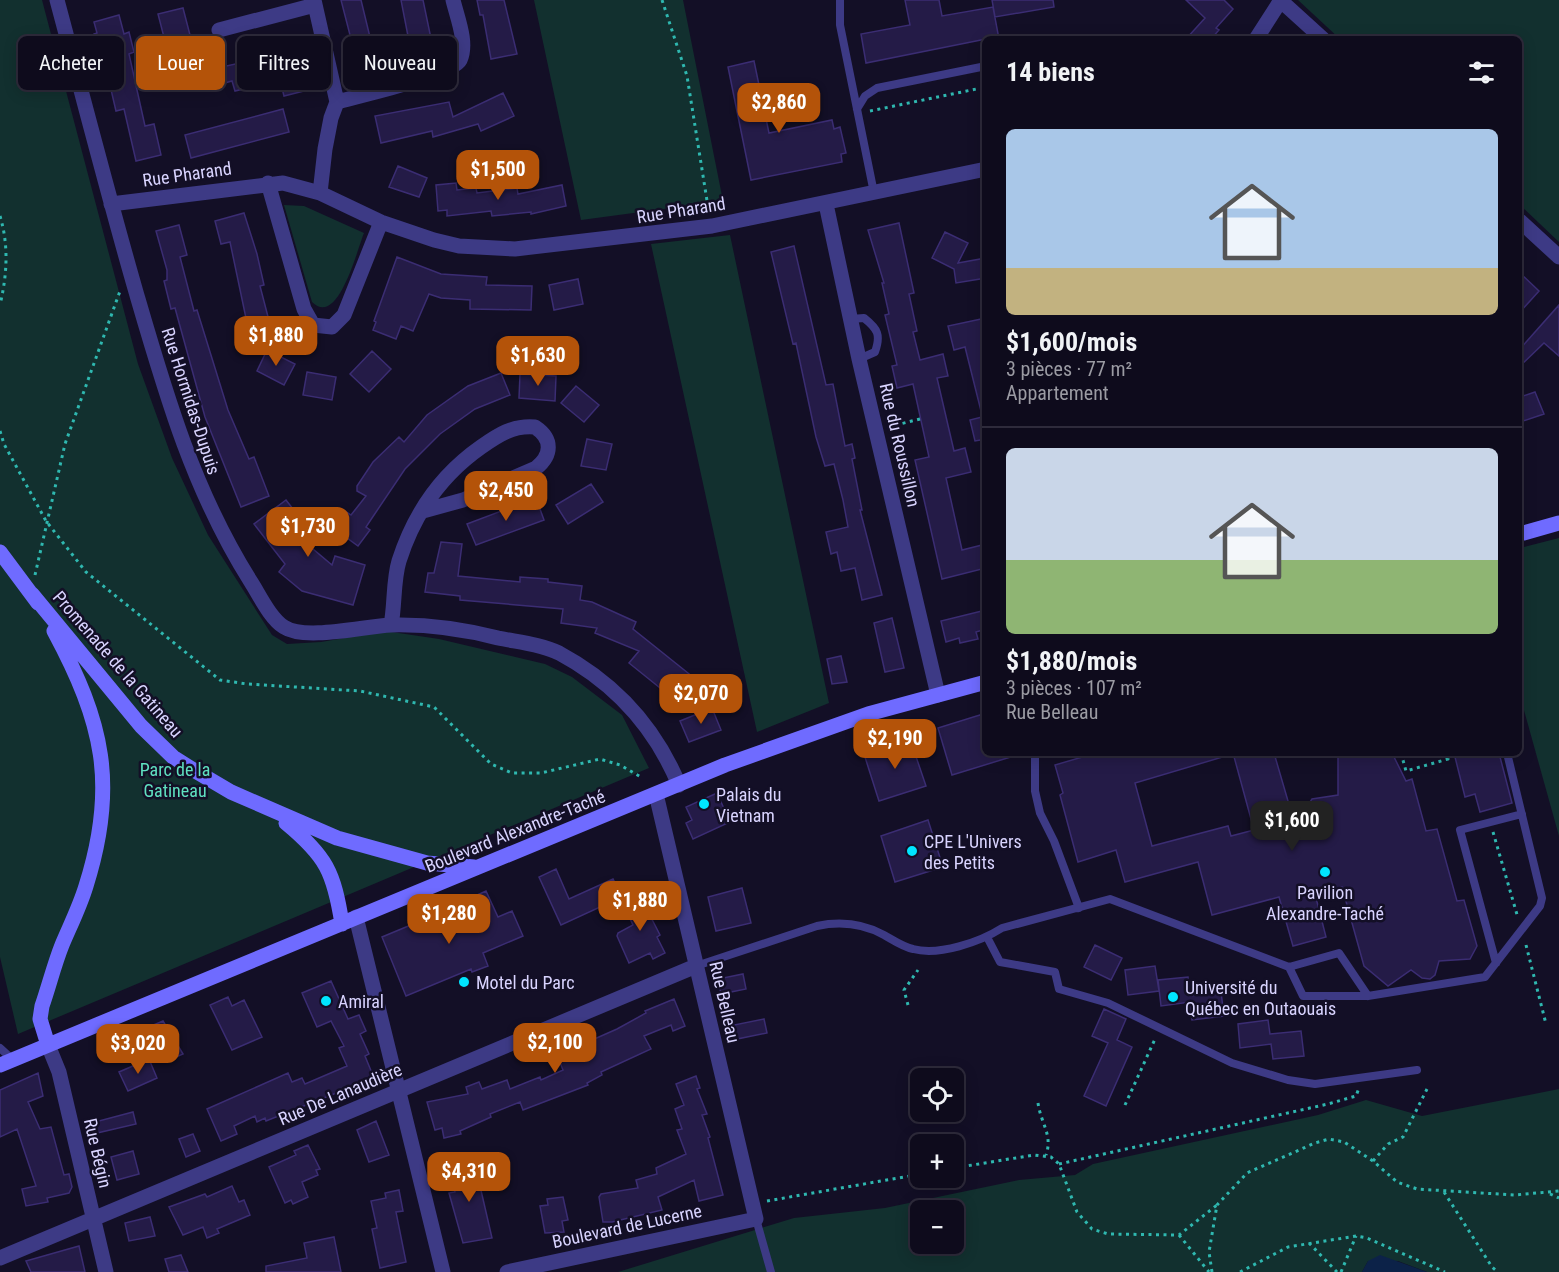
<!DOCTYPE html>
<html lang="fr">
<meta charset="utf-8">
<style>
:root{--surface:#0e0b1c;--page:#171425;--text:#f1f3f6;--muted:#9b9ba3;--line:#2e2b3b;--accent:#b45309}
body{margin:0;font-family:"Roboto Condensed",sans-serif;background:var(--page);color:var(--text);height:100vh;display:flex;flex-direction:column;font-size:22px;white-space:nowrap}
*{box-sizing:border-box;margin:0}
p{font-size:20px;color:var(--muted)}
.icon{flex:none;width:33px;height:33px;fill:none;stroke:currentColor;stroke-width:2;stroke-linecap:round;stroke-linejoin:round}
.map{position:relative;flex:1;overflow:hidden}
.panel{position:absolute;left:982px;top:36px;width:540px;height:720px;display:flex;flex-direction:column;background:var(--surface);border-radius:9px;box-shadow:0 3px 15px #0003,0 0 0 2px var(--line)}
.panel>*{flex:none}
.hud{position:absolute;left:18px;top:36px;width:570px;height:54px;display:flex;gap:12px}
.buttons{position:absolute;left:910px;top:1068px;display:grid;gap:12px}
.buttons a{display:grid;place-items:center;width:54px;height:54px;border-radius:9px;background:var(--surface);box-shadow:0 3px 15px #0003,0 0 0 2px var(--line);font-size:30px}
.price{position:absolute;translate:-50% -51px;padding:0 14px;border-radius:12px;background:var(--accent);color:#fff;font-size:20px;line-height:39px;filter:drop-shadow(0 2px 3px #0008)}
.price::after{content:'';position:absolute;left:50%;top:36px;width:18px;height:14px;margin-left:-9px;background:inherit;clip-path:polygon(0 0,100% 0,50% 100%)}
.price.on{background:#222;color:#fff}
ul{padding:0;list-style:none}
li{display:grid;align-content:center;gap:12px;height:318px;padding:0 24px}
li+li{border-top:2px solid var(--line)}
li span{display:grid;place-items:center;height:186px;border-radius:9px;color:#555}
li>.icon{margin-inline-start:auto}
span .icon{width:108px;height:108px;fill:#fffc;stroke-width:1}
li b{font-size:26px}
h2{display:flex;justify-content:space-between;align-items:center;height:72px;padding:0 24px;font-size:26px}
.chip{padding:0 21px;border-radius:9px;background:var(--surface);box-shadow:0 3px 15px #0003,0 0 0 2px var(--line);font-size:21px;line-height:54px}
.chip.on{background:var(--accent);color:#fff}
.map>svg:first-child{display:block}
</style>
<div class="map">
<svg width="1559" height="1272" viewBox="0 0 1559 1272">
<rect width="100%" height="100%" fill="#130f26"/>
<path fill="#12302f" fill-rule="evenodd" d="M0 0H42L138 364 172 458 208 535 272 635 287 644 321 642 385 631 439 639 545 664 572 677 622 715 649 768 18 1034 0 957Z
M534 0H683L723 201 581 220Z
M1298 0H1559V242L1520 205V39H1340Z
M284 205 304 206 364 233C357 250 338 328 312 302Z
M730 235 829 703 757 732 651 244Z
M1559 538V836L1520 696V548Z
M1559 1089V1272H1427L1398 1261H1368L1362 1272H618L794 1218 885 1208 1019 1180 1075 1175 1093 1164 1318 1115 1366 1100 1422 1116ZM921 1210H954V1244H921Z"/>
<path fill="#0c2248" d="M1380 1255 1427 1272H1362L1368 1261Z"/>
<path fill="#241b47" stroke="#3b2d73" stroke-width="1.5" d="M341 0H361L376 62 358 66Z
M401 0H423L434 53 412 57 411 51 405 52 402 37 408 36Z
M477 0H504L517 54 491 59 483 15H480Z
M905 0H939L942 16 993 7 999 39H986L866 63 861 34 910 25Z
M992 0H1053L1054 7 995 17Z
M1186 0H1224L1233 9 1216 28 1219 30 1211 39H1186L1205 18Z
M183 8 198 66 173 72 158 14Z
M119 15 124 34 129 32 134 52 129 54 145 126 154 124 161 155 136 161 124 109 116 111 109 81 121 78 113 48 99 51 94 34 97 33 94 22Z
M299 50 308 90 284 96 280 80 235 91 232 81 221 84 217 68Z
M754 61 769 133 832 120 834 129 840 127 846 153 841 154 842 162 751 180 728 67Z
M503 93 514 116 481 131 478 124 433 137 432 131 381 143 375 116 449 102 453 117Z
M283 109 289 132 191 158 185 135Z
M398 166 427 178 419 197 389 187Z
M456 183 457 190 476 188 477 193 517 188 518 194 562 185 566 206 531 214V212L492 216 491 211 447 216V210L438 211 436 185Z
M244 213 257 254 264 285 260 286 273 336 251 342 230 242 221 244 215 221Z
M899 223 914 293 909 294 917 331 913 332 920 360 943 354 948 376 937 378 954 451 965 448 971 472 946 478 962 550 986 544V568L942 579 915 460 929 457 913 384 897 388 892 366 897 365 885 315 889 314 882 283H884L868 230Z
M179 225 187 255 180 257 194 311 197 310 228 410 249 459 254 457 269 496 241 507 205 417 175 308 171 309 164 281 167 280V270L156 231Z
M945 232 968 243 958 263 986 258V278L956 283 954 269 932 258Z
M794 246 826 385 833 384 845 446 852 444 855 458 852 459 862 510H860L882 595 862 600 855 568 841 571 837 552 831 554 826 532 848 527 843 500 834 464 825 466 816 437 796 343 793 344 771 252Z
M397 257 441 274 487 277 486 285 532 286 531 310 470 309V300L441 298 429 294 413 331 401 326 396 339 373 330 376 322 374 321Z
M1520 273 1539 291 1520 312Z
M578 279 583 304 554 310 549 285Z
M1559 305V356L1544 343 1520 366V349Z
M986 318V411H981L965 347 954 350 948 326Z
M267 350 295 364 284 385 257 371Z
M372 351 391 369 369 392 350 374Z
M307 372 336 377 332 400 303 395Z
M501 373 510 395 475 409 440 434 405 469 372 518 366 527 370 530 358 546 332 527 345 511 351 515 366 496 357 491V486L373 462 399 437 404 442 427 415 468 386Z
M520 374 556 376 555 401 519 398Z
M576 386 599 405 584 422 561 403Z
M1535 392 1544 414 1520 422V397Z
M986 416V439L975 441 970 420Z
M587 439 612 444 606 470 581 466Z
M591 484 603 502 568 524 556 505Z
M536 498 544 520 476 545 467 524Z
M286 500 310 531 300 538 332 565 335 556 365 565 353 605 302 591 279 572 285 564 254 524Z
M441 542 462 544 458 576 520 582V577L548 579V582L582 586 580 600 592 602 636 622 633 629 693 677 675 700 629 663 639 651 595 633 597 628 561 623 563 609 460 600V596L425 592 428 573H434Z
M986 610V629L976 632 978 639 960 643 959 638 946 642 941 621Z
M892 618 904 668 885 672 874 623Z
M841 656 847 682 832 684 827 659Z
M712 708 721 730 689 742 680 721Z
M983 714 986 753H1013L1014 756 952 775 938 728Z
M910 739 926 786 879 801 864 754Z
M1096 753H1226V756L1135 783 1152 846 1228 826 1231 836 1254 830 1233 753H1274L1295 825 1312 799 1338 795V753H1392L1406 781 1412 779 1426 831 1437 829 1457 901 1464 900 1477 946 1470 959 1439 961 1435 975 1430 979 1422 978 1411 970 1388 986 1364 966 1342 887 1315 894 1326 937 1293 946 1279 897 1212 915 1198 862 1125 882 1116 850 1078 862 1060 795 1063 793 1055 765Z
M1454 753H1499L1512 803 1480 812 1475 794 1465 797Z
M717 793 730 822 693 839 686 823 692 820 686 807Z
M928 820 943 867 895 882 881 836Z
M556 869 569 899 613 879 622 897 561 925 539 877Z
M742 888 751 923 716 931 708 897Z
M486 891 498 917 512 911 523 936 483 953 488 966 472 972 471 969 406 996 382 937 430 917 434 928 474 911 468 899Z
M639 894 660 935 657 937 665 953 653 959 650 953 629 963 617 936 618 933 633 925 622 902Z
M1095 945 1122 958 1111 980 1084 967Z
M1155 966 1159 991 1128 995 1125 970Z
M743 974 746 989 721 994 718 979Z
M1188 977 1190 996 1221 992 1224 1016 1192 1020 1190 1002 1161 1006 1158 980Z
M331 981 348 1019 359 1015 366 1031 360 1034 369 1054 365 1056 374 1078 266 1121 265 1118 257 1122 255 1116 234 1126 237 1134 221 1141 207 1109 288 1073 292 1082 302 1078 305 1084 347 1066 339 1048 344 1046 331 1021 317 1027 302 993Z
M228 997 232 1006 244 1000 262 1037 232 1050 210 1005Z
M674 999 685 1026 673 1031 671 1025 644 1036 651 1049 601 1072 602 1075 587 1083 588 1085 523 1110 520 1102 490 1114 491 1117 460 1131 461 1134 444 1138 442 1128 435 1130 427 1102 468 1094 466 1087 479 1082 482 1089 507 1080 510 1089 540 1077 541 1080 563 1070 559 1060 575 1053 574 1048 617 1029 646 1013 645 1011Z
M1104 1009 1126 1019 1117 1040 1132 1047 1106 1106 1084 1096 1108 1043 1092 1036Z
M764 1019 767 1033 737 1039 734 1025Z
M1268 1020 1270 1034 1301 1031 1304 1056 1273 1059 1271 1044 1240 1048 1238 1024Z
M163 1021 183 1054 165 1062 149 1027Z
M149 1059 157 1078 128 1091 119 1072Z
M38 1073 43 1096 28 1102 40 1129 51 1127 64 1175 69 1174 72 1187 69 1193 47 1198 48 1202 26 1206 22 1189 36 1186 17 1129 0 1137V1090Z
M696 1076 700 1088 697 1089 707 1114 702 1115 710 1137 708 1138 723 1195 699 1201 694 1180 658 1197 662 1210 612 1222H603L599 1197 601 1194 638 1188 636 1180 657 1174 656 1168 686 1154 677 1130 682 1129 675 1109 684 1105 676 1084Z
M133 1112 136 1124 97 1133 95 1122Z
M376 1121 389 1155 369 1162 357 1130Z
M193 1134 200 1151 186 1157 179 1139Z
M308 1145 320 1169 316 1170 318 1175 302 1182 308 1197 293 1204 291 1200 285 1203 269 1167 296 1155 294 1151Z
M133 1151 139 1174 117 1180 111 1157Z
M467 1159V1162L471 1160 477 1187 480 1186 492 1238 463 1243 449 1193 455 1192 449 1164Z
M232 1186 239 1202 244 1200 250 1215 217 1229 219 1233 207 1238 203 1227 183 1235 169 1207 205 1194 207 1197Z
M399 1190 403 1211 396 1212 406 1262 380 1268 372 1229 377 1228 371 1201 386 1198 385 1193Z
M563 1197 568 1220 562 1221 564 1232 545 1233 540 1206 548 1205 547 1199Z
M150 1217 155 1236 129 1241 125 1223Z
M334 1237 341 1272H266V1266L307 1258 304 1243Z
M79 1246 85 1272H31L26 1261Z
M181 1255 188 1272H169L165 1259Z"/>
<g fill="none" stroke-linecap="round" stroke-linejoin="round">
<path stroke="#2fb8b0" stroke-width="3" stroke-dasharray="3 4.5" stroke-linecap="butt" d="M662 0 687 76 709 213
M870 111 986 87
M0 216C9 246 7 275 0 305
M888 427 920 419
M0 431 4 444 46 521 86 572 220 680 247 684 360 691 434 707 491 764 512 773H541L600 759 620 765 641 777
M35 575 65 444 120 291
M1401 753 1406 771 1448 759 1446 753
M1493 832 1518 918
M1526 945 1546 1024
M908 1005 904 990 918 970
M1038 1103C1041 1124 1053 1135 1046 1155
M1125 1105 1155 1039
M1373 1161 1388 1144 1403 1137 1427 1089
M1059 1164 1328 1104 1356 1096 1359 1088
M954 1168 1034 1155 1051 1157 1059 1164 1077 1212 1092 1229 1108 1234 1179 1235 1217 1205
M1444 1192 1492 1267 1498 1272
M1550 1194 1559 1198
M767 1201 921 1174
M1179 1235 1209 1272
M1309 1243 1337 1272
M1212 1272 1209 1252 1217 1205 1247 1173 1315 1143 1329 1139 1344 1142 1373 1161 1397 1182 1417 1189 1514 1195 1559 1191
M1240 1272 1288 1247 1356 1236 1367 1238 1445 1272
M1341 1272 1356 1236"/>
<path stroke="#3d3a85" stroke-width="8" d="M840 0V25L874 193
M857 109 865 96 877 88 986 66
M851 319 864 318C878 329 881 335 875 352L859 359
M1040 753 1035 755V791L1040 813 1054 841 1079 908
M987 937 1000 962 1055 972 1059 989 1108 1003 1232 1063 1288 1080 1315 1084 1417 1070
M1496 963 1460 830 1522 814
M696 966 817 926C841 921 862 923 884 935 893 940 903 947 913 949 939 956 980 942 1002 928L1110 899 1289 967 1339 953 1368 996
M1289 967 1303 996H1368L1485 977 1540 906 1542 898 1507 753
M0 1048 13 1060
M756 1219 771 1272"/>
<path stroke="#3d3a85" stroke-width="15" d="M57 0C83 97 108 195 136 292 166 395 193 490 251 582 260 596 270 618 284 627 305 641 365 626 391 625 427 624 463 629 498 638 517 642 541 644 559 653 615 683 655 727 679 785
M314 0 337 102 331 118 325 149 320 193
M1280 0 1323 39
M219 30 315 5
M1256 39 1281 0
M337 102C358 96 453 75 460 60 468 43 457 17 453 0
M268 183 304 309 313 325 332 327 344 315 381 222
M111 204 283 183 320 193 381 222 434 240 459 246 515 249 712 226 986 169
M826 204 859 359 938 695
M1520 221 1559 257
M391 625C395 605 393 581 399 561 414 514 441 475 481 447 498 435 513 425 535 427 553 439 552 455 536 468L463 500 423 511
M356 917 443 1272
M48 1045 59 1072 106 1272
M0 1258 696 966
M507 1272 756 1219 656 794"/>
<path stroke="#6f6bff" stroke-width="15" d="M1520 534 1559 523
M0 552 38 603
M32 594 141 726 173 757 192 769 231 792 337 838 427 863 474 867
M286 823C326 856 334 872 342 924
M48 1045 40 1019 42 1006C49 986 54 965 62 945 70 926 80 906 86 886 118 785 103 722 54 631
M0 1065 725 765 868 714 986 682"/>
</g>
<g fill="#00e5ff" stroke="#130f26" stroke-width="2">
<circle cx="704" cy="804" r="6"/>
<circle cx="912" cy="851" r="6"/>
<circle cx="1325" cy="872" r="6"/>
<circle cx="464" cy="982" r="6"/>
<circle cx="1173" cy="997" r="6"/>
<circle cx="326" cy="1001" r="6"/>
</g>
<g text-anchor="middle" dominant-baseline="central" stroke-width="5" stroke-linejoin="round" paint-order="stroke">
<g font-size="18" fill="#d9d4ff" stroke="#130f26">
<text transform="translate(187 174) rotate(-8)">Rue Pharand</text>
<text transform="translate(681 210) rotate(-9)">Rue Pharand</text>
<text transform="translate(191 401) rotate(72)">Rue Hormidas-Dupuis</text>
<text transform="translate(900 445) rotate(77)">Rue du Roussillon</text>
<text transform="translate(118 664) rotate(49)">Promenade de la Gatineau</text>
<text transform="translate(515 831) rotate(-22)">Boulevard Alexandre-Taché</text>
<text transform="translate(725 1002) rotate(77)">Rue Belleau</text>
<text transform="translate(340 1094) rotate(-23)">Rue De Lanaudière</text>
<text transform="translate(98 1153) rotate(77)">Rue Bégin</text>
<text transform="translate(627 1226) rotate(-12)">Boulevard de Lucerne</text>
</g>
<g font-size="18" fill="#5fe0c0" stroke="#130f26">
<text x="175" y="769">Parc de la<tspan x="175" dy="21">Gatineau</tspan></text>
</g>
<g font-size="18" fill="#d9d4ff" stroke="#130f26" text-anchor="start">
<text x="716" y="794">Palais du<tspan x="716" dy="21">Vietnam</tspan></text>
<text x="924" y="841">CPE L'Univers<tspan x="924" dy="21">des Petits</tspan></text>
<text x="1325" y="892" text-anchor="middle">Pavilion<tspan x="1325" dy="21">Alexandre-Taché</tspan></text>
<text x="476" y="982">Motel du Parc</text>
<text x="1185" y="987">Université du<tspan x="1185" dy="21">Québec en Outaouais</tspan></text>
<text x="338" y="1001">Amiral</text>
</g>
</g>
</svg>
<div class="buttons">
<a><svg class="icon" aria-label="locate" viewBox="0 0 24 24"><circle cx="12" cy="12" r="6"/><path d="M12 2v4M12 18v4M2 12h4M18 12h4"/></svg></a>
<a>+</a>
<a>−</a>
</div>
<b class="price" style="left:779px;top:134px">$2,860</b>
<b class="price" style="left:498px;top:201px">$1,500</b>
<b class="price" style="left:276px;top:367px">$1,880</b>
<b class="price" style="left:538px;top:387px">$1,630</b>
<b class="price" style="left:506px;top:522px">$2,450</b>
<b class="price" style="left:308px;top:558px">$1,730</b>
<b class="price" style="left:701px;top:725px">$2,070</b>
<b class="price" style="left:895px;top:770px">$2,190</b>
<b class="price on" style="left:1292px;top:852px">$1,600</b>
<b class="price" style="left:640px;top:932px">$1,880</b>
<b class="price" style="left:449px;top:945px">$1,280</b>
<b class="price" style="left:555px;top:1074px">$2,100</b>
<b class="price" style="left:138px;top:1075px">$3,020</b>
<b class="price" style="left:469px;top:1203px">$4,310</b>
<div class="hud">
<a class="chip">Acheter</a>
<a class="chip on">Louer</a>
<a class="chip">Filtres</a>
<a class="chip">Nouveau</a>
</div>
<section class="panel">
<h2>14 biens<svg class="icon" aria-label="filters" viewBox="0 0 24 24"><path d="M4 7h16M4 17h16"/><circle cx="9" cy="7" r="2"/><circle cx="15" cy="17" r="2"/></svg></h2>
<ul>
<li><span style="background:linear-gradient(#a9c7e8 75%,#c2b280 0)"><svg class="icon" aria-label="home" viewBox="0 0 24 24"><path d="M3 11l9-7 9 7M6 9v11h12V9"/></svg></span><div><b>$1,600/mois</b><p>3 pièces · 77 m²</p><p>Appartement</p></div></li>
<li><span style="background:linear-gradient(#c9d6e8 60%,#8fb573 0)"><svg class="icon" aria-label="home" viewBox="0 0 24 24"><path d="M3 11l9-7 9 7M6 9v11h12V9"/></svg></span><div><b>$1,880/mois</b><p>3 pièces · 107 m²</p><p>Rue Belleau</p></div></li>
</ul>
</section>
</div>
